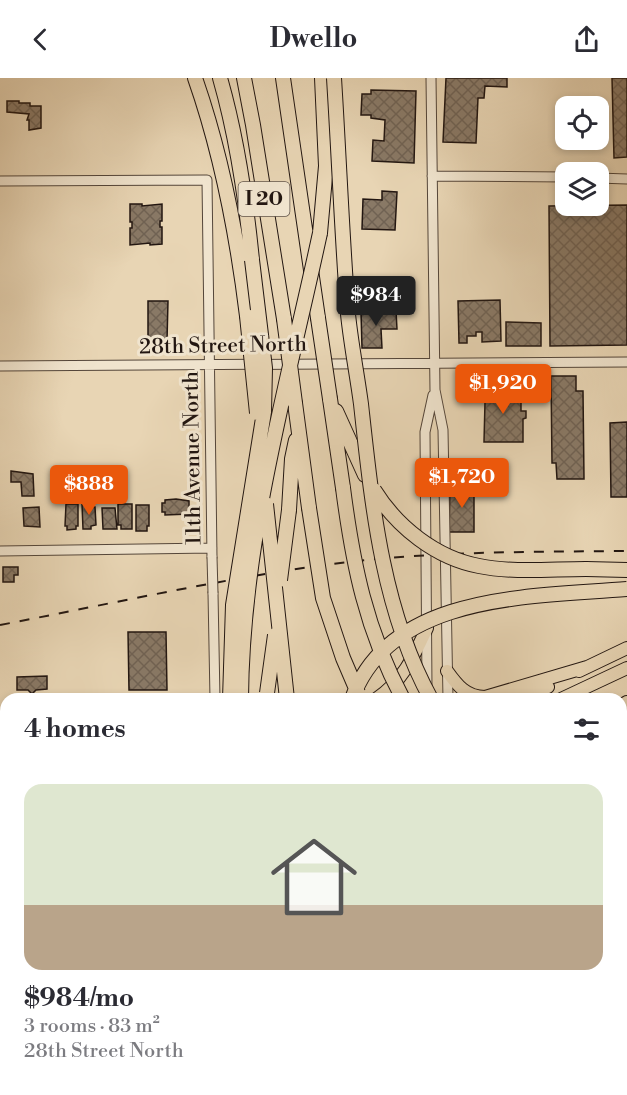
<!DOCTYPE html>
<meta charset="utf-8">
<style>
:root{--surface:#fff;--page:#f2f2f3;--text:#2b2b33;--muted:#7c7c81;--line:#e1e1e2;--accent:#ea580c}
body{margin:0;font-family:"Libre Bodoni",serif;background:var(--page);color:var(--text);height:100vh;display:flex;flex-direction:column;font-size:22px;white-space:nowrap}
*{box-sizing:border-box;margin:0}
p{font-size:20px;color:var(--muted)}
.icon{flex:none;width:33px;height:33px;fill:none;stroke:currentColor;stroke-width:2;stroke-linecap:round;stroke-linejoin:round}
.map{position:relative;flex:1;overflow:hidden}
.side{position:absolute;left:0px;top:615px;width:627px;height:402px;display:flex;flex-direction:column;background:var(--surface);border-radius:18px 18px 0 0;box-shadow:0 3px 9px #0003}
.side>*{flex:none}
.buttons{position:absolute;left:555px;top:18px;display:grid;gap:12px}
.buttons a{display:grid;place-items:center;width:54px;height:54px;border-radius:12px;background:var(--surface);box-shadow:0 3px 9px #0003;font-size:30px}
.price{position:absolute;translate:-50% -51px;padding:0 14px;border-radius:6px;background:var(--accent);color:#fff;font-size:20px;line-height:39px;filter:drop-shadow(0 2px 3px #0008)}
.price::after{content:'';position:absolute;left:50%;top:36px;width:18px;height:14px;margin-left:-9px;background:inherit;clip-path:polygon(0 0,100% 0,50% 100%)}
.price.active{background:#222;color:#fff}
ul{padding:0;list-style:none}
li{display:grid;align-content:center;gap:12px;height:318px;padding:0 24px}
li+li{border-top:2px solid var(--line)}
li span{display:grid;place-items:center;height:186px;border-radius:18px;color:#555}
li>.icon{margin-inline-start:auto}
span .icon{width:108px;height:108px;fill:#fffc;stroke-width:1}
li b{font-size:26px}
h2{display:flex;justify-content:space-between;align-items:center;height:72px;padding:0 24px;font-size:26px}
header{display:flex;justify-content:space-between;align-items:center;height:78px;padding:0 24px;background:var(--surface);font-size:27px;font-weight:700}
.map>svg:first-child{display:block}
</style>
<header><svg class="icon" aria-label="back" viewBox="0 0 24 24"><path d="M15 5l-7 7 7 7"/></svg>Dwello<svg class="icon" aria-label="share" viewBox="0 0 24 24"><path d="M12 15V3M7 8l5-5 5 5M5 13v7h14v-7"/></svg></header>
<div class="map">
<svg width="627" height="1017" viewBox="0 0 627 1017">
<defs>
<pattern id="park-dots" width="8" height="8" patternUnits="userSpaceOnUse" patternTransform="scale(1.5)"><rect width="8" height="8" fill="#c6b598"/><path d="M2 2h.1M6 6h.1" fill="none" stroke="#aa9b82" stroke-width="1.8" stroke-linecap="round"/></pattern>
<pattern id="building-cross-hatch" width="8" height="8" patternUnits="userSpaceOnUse" patternTransform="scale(1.5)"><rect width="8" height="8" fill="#897966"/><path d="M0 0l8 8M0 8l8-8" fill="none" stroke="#706253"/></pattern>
</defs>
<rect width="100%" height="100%" fill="#e8d5b4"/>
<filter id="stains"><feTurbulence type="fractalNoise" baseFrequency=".00333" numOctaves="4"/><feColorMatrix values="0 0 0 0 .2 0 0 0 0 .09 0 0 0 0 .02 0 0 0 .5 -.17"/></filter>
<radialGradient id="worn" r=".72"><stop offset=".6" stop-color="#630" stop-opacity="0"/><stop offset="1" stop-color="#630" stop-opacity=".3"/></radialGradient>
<path fill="url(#park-dots)" stroke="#746654" stroke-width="1.5" d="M621 854H627V1004H621Z"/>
<path fill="url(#building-cross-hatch)" stroke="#221611" stroke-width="1.5" d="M446 0H507V9L485 8 484 20H478L476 65 443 64Z
M612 0H627V79L614 80Z
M371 12 416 13 414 85 372 83 373 62 384 63 385 42 371 40V37H361L362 16H371Z
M7 23H19V25H30V28H41V50L29 52V42H27L29 36 7 34Z
M382 113 397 114 395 152 362 151 363 121 382 122Z
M130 126H142V128L162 126V143H160V149H162V166L150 167V165L130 167V150H132V144H130Z
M627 127V267L550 268 549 128Z
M500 222 501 263 482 264V254H476V258H467V265H459L458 223Z
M148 223H168L167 263H148Z
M396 233 397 251H381L382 270H362L361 234Z
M506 244 541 245V268H506Z
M551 298H576V313H583L584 401H557L556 385H552Z
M481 310H521V333H526V340L523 341V364H484L485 324H480Z
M627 344V419H611L610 345Z
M11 393 33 396 34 418H22L21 404H11Z
M450 407 474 408V454H449Z
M176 421 189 423V436L165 437V434H162V425H165V422Z
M66 426H78V448H76V451L67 452V448H65Z
M82 426H90V429H95L96 447 91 448V451H83Z
M118 426H132V451H121V447H118Z
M136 427H149V448H147V453H136Z
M39 429 40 449 24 448 23 430Z
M102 430H115L117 451H103Z
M3 489H18V497H14V504H3Z
M128 554H166L167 612H129Z
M47 598V611L36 612 32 616 28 612H17V599Z"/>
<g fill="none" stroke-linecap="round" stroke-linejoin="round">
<defs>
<path id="minor" d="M431 0 435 312 443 352 448 621
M432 98 566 99
M598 100 627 101
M0 103 207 102 212 479
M0 288 627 284
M0 473 212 470
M213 515 215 621
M427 609 425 354 433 317
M218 1011 219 1017
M440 1011V1017"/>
<path id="major" d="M447 593C457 607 466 619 485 619L587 589
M579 593 627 570
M376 621C403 603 414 578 427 550
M519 621 548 609
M561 621 627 590
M0 660H6
M621 838 627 837"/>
<path id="highway" d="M195 0C222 77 237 157 247 238
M220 0C237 59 246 121 252 182
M244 0 253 47 284 241
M283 0 318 240
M320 155 326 88 322 0
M330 321 343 410
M295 325 309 430
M336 333 365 397
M289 432 292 381 296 362
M586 491 627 492
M621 629 627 625
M621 649 627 645
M621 892 627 901
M621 938 627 949
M554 1011 559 1017"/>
</defs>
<use href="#minor" stroke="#54463a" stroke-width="11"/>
<use href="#major" stroke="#221611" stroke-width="14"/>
<use href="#highway" stroke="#221611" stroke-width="16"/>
<use href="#minor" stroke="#f0e4ce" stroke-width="9"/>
<use href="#major" stroke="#e8d5b4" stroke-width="12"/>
<use href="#highway" stroke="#e8d5b4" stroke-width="14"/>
<path stroke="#221611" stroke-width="2" stroke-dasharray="10 10" stroke-linecap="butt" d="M0 547C110 526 220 501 332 486 430 473 528 474 627 473"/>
<defs>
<path id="minor-bridge" d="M212 479 213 515"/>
<path id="highway-bridge" d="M334 0C339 79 342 158 348 236 351 266 357 296 361 326 372 426 382 532 431 621
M247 238 257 335
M318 240 330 321
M284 241 295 325
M343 410C353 487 366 552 403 621
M374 412C397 449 436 480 479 488 513 495 551 491 586 491
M266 426 287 621
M309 430 323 520 343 580 358 615
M280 502 289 432
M267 615 275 557
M230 621 233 527 264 334 265 290 252 182
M241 621C242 463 287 309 320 155
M352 621C390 514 535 519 627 511"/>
</defs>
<use href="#minor-bridge" stroke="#54463a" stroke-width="11" stroke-linecap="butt"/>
<use href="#highway-bridge" stroke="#221611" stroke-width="16" stroke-linecap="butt"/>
<use href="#minor-bridge" stroke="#f0e4ce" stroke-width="9"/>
<use href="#highway-bridge" stroke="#e8d5b4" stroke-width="14"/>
</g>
<g text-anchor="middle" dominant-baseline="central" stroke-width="6" stroke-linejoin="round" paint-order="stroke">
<rect fill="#f0e4ce" stroke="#60544a" stroke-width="1.5" x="238.5" y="104" width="51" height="34" rx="4.5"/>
<g font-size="20" font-weight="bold" fill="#221611">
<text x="264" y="121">I 20</text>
</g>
<g font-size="21" fill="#221611" stroke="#f0e4ce">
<text transform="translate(223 268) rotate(-1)">28th Street North</text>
<text transform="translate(193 380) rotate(-91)">11th Avenue North</text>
</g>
</g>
<rect width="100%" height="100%" filter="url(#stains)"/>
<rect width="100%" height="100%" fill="url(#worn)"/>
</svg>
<div class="buttons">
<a><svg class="icon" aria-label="locate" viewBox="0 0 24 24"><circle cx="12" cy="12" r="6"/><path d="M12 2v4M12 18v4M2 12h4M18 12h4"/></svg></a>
<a><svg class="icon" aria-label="layers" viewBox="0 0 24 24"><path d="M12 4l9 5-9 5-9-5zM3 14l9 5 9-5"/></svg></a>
</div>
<b class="price active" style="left:376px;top:249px">$984</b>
<b class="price" style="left:503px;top:337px">$1,920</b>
<b class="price" style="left:462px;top:431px">$1,720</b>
<b class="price" style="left:89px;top:438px">$888</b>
<section class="side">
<h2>4 homes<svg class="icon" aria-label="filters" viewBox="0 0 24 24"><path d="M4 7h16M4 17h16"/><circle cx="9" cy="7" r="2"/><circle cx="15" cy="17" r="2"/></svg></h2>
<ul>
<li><span style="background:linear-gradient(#dfe7d0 65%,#b9a48a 0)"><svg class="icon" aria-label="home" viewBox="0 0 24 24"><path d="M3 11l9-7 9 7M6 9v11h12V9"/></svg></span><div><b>$984/mo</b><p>3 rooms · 83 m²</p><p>28th Street North</p></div></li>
</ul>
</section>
</div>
